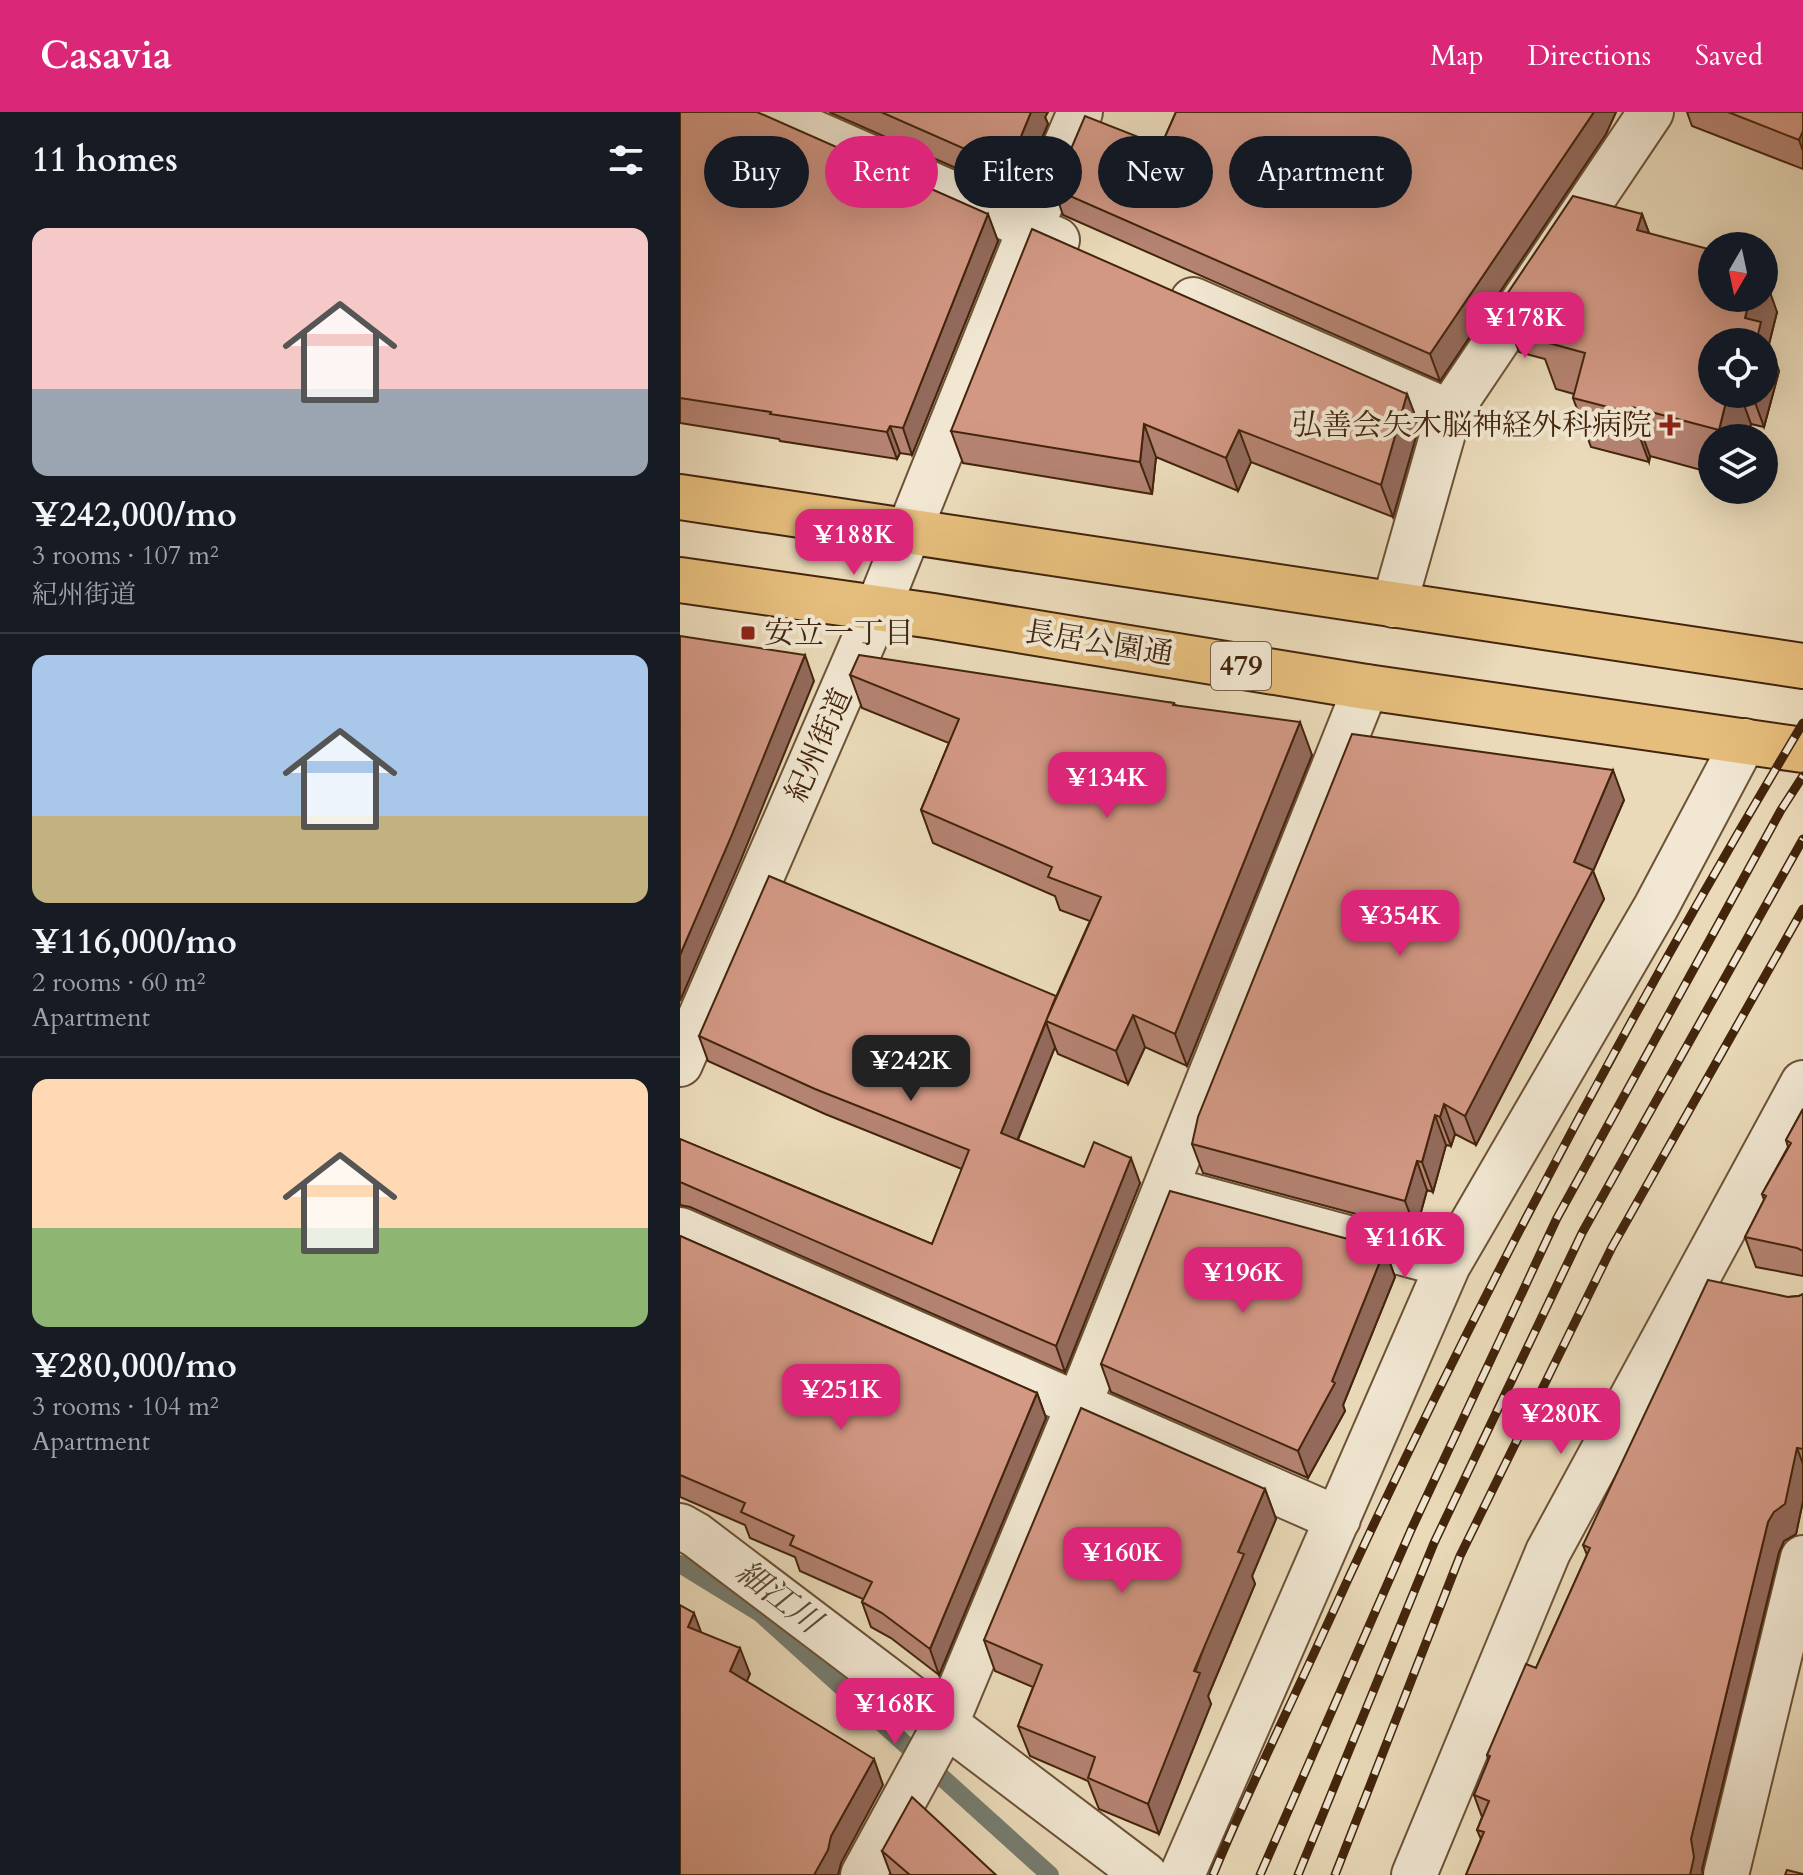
<!DOCTYPE html>
<meta charset="utf-8">
<style>
:root{--surface:#171b24;--page:#20242c;--text:#f1f3f6;--muted:#9ea1a6;--line:#363941;--accent:#db2777}
body{margin:0;font-family:Cardo,"Noto Serif JP",serif;background:var(--page);color:var(--text);height:100vh;display:flex;flex-direction:column;font-size:30px;white-space:nowrap}
*{box-sizing:border-box;margin:0}
p{font-size:26px;color:var(--muted)}
.icon{flex:none;width:44px;height:44px;fill:none;stroke:currentColor;stroke-width:2;stroke-linecap:round;stroke-linejoin:round}
.map{position:relative;flex:1;overflow:hidden}
.drawer{display:flex;flex-direction:column;background:var(--surface);width:680px}
.drawer>*{flex:none}
.guide{position:absolute;left:24px;top:24px;width:760px;height:72px;display:flex;gap:16px}
.needle{width:52px;rotate:189deg}
.buttons{position:absolute;left:1018px;top:120px;display:grid;gap:16px}
.buttons a{display:grid;place-items:center;width:80px;height:80px;border-radius:50%;background:var(--surface);box-shadow:0 8px 32px #0002;font-size:40px}
.price{position:absolute;translate:-50% -68px;padding:0 18px;border-radius:16px;background:var(--accent);color:#fff;font-size:26px;line-height:52px;filter:drop-shadow(0 2px 4px #0008)}
.price::after{content:'';position:absolute;left:50%;top:48px;width:24px;height:18px;margin-left:-12px;background:inherit;clip-path:polygon(0 0,100% 0,50% 100%)}
.price.active{background:#222;color:#fff}
ul{padding:0;list-style:none}
li{display:grid;align-content:center;gap:16px;height:424px;padding:0 32px}
li+li{border-top:2px solid var(--line)}
li span{display:grid;place-items:center;height:248px;border-radius:16px;color:#555}
li>.icon{margin-inline-start:auto}
span .icon{width:144px;height:144px;fill:#fffc;stroke-width:1}
li b{font-size:34px}
h2{display:flex;justify-content:space-between;align-items:center;height:96px;padding:0 32px;font-size:34px}
.tag{padding:0 28px;border-radius:36px;background:var(--surface);box-shadow:0 8px 32px #0002;font-size:28px;line-height:72px}
.tag.active{background:var(--accent);color:#fff}
header{display:flex;align-items:center;gap:48px;box-sizing:border-box;height:112px;padding:0 40px;background:var(--accent);color:#fff}
header strong{font-size:38px}
nav{display:flex;gap:44px;margin-inline-start:auto;font-size:28px}
main{display:flex;flex:1;min-height:0}
.map>svg:first-child{display:block}
</style>
<header>
<strong>Casavia</strong>
<nav><a>Map</a><a>Directions</a><a>Saved</a></nav>
</header>
<main>
<section class="drawer">
<h2>11 homes<svg class="icon" aria-label="filters" viewBox="0 0 24 24"><path d="M4 7h16M4 17h16"/><circle cx="9" cy="7" r="2"/><circle cx="15" cy="17" r="2"/></svg></h2>
<ul>
<li><span style="background:linear-gradient(#f6c9c9 65%,#9aa5b1 0)"><svg class="icon" aria-label="home" viewBox="0 0 24 24"><path d="M3 11l9-7 9 7M6 9v11h12V9"/></svg></span><div><b>¥242,000/mo</b><p>3 rooms · 107 m²</p><p>紀州街道</p></div></li>
<li><span style="background:linear-gradient(#a9c7e8 65%,#c2b280 0)"><svg class="icon" aria-label="home" viewBox="0 0 24 24"><path d="M3 11l9-7 9 7M6 9v11h12V9"/></svg></span><div><b>¥116,000/mo</b><p>2 rooms · 60 m²</p><p>Apartment</p></div></li>
<li><span style="background:linear-gradient(#ffd9b3 60%,#8fb573 0)"><svg class="icon" aria-label="home" viewBox="0 0 24 24"><path d="M3 11l9-7 9 7M6 9v11h12V9"/></svg></span><div><b>¥280,000/mo</b><p>3 rooms · 104 m²</p><p>Apartment</p></div></li>
</ul>
</section>
<div class="map">
<svg width="1123" height="1763" viewBox="0 0 1123 1763">
<rect width="100%" height="100%" fill="#eadab9"/>
<filter id="stains"><feTurbulence type="fractalNoise" baseFrequency=".0025" numOctaves="4"/><feColorMatrix values="0 0 0 0 .2 0 0 0 0 .09 0 0 0 0 .02 0 0 0 .5 -.17"/></filter>
<radialGradient id="worn" r=".72"><stop offset=".6" stop-color="#630" stop-opacity="0"/><stop offset="1" stop-color="#630" stop-opacity=".3"/></radialGradient>
<g fill="none" stroke-linecap="round" stroke-linejoin="round">
<path stroke="#777e71" stroke-width="18" d="M0 1452 80 1501 370 1763"/>
<defs>
<path id="minor" d="M87 0 377 128
M513 188 769 300
M714 493 769 300 971 0
M0 952 198 496 350 117 400 0
M486 1077 768 1153
M0 1118 658 1407
M0 1414 16 1423 465 1763
M183 1763 266 1611 399 1292 686 575
M502 1763 768 1153 976 795 1064 629
M734 1763 868 1440 1123 971
M1046 1763 1123 1446"/>
<path id="highway" d="M0 385 1123 554
M0 468 253 504 686 575 1123 638"/>
</defs>
<use href="#minor" stroke="#6d5237" stroke-width="48"/>
<use href="#highway" stroke="#43250c" stroke-width="48"/>
<use href="#minor" stroke="#f1e7d2" stroke-width="44"/>
<use href="#highway" stroke="#e5bd7c" stroke-width="44"/>
<defs>
<path id="rail" d="M533 1763C566 1683 605 1605 641 1526 784 1212 946 907 1123 611
M580 1763 731 1418 877 1106 1101 698 1123 664
M618 1763 754 1431 902 1121 1123 727
M655 1763 780 1444 932 1135 1123 797"/>
</defs>
<use href="#rail" stroke="#43250c" stroke-width="9"/>
<use href="#rail" stroke="#f1e7d2" stroke-width="6" stroke-dasharray="18" stroke-linecap="butt"/>
</g>
<path fill="#b58372" stroke="#43250c" stroke-width="2" fill-rule="evenodd" d="M0 0 318 129 232 343 220 341 217 347 100 329 99 327 0 311Z
M149 0H368L365 5 368 12 337 83Z
M496 0H936L926 22 760 269 383 103 374 77 481 34Z
M1007 0H1123V57L1012 14Z
M962 102 969 121 1097 200 1089 232 1099 259 1084 315 1071 312 1067 326H1032V361L970 344 969 350 911 335 893 286 894 282 876 277 865 247 839 240 821 191ZM1032 230 1084 282H1032Z
M727 282 739 314 713 405 571 350 558 379 476 345 472 382 283 351 271 319Z
M170 563 494 591 495 593 632 643 507 954 465 935 448 972 378 942 375 935 338 1028 404 1055 460 1071 385 1260 10 1095 0 1093V1027L252 1132 282 1057 145 1002 28 949 19 924 376 885 410 809 380 798 375 784 253 731 241 698 269 631 182 596Z
M944 688 913 759 924 787 796 1033 775 1022 771 1034 766 1033 753 1080 747 1078 736 1118 523 1061 512 1032Z
M1123 997V1164L1076 1155 1065 1125 1084 1088 1082 1082 1108 1035 1106 1028Z
M0 1124 357 1281 366 1306 259 1563 211 1526 191 1515 182 1490 183 1487 120 1459 115 1445 70 1426 65 1413 0 1385Z
M705 1137 715 1165 663 1293 665 1299 628 1366 431 1280 421 1252Z
M1123 1182V1389L1116 1422 1104 1429 1099 1440 1022 1757 1023 1763H786L801 1727 797 1718 802 1705 794 1683 809 1649 807 1643 856 1556 907 1443 903 1433 1108 1185 1119 1184Z
M585 1377 596 1407 572 1464 575 1472 528 1584 531 1592 479 1722 419 1697 408 1669 350 1644 338 1614 353 1575 315 1559 304 1528Z
M202 1739 316 1763H211Z"/>
<path fill="#936a5c" stroke="#43250c" stroke-width="2" d="M351 0H368L365 5 368 12 337 83 328 56Z
M914 0H936L926 22 760 269 750 242Z
M1122 18 1123 20V39L1119 28Z
M308 102 318 129 232 343 223 316Z
M962 102 980 151 957 118Z
M1084 163 1097 200 1089 232 1099 259 1084 315 1072 282H1084V230H1074L1065 206 1070 186H1084Z
M727 282 739 314 713 405 701 373Z
M1048 282H1060L1071 312 1067 326H1042L1039 318Z
M952 295 970 344 969 350 951 301Z
M464 312 476 345 472 382 460 350Z
M210 314 220 341 217 347 207 320Z
M559 318 571 350 558 379 546 346Z
M125 543 134 569 60 750 0 889V843Z
M620 610 632 643 507 954 495 922Z
M933 658 944 688 913 759 924 787 796 1033 785 1004Z
M453 903 465 935 448 972 436 939Z
M366 910 375 935 330 1046 321 1021Z
M764 992 775 1022 771 1034 760 1005Z
M755 1003 766 1033 753 1080 742 1050Z
M451 1046 460 1071 385 1260 376 1234Z
M737 1049 747 1078 736 1118 725 1089Z
M705 1137 715 1165 663 1293 665 1299 628 1366 618 1339 652 1269Z
M357 1281 366 1306 259 1563 250 1537Z
M1117 1336 1123 1352V1389L1116 1422 1104 1429 1099 1440 1022 1757 1023 1763H1010L1011 1727 1088 1410Z
M585 1377 596 1407 572 1464 575 1472 528 1584 531 1592 479 1722 468 1692 558 1440Z
M14 1501 24 1528 8 1515Z
M60 1536 70 1562 60 1585 50 1559Z
M194 1647 203 1673 161 1751 158 1763H134L151 1724Z"/>
<path fill="#d29884" stroke="#43250c" stroke-width="2" d="M0 0H77L308 102 223 316 210 314 207 320 90 302 91 300 0 286Z
M201 0H351L328 56Z
M496 0H914L750 242 374 77 405 4 481 34Z
M1048 0H1123V19L1119 28Z
M893 84 962 102 957 118 1032 138V186H1070L1065 206 1081 210 1076 230H1032V282H1048L1039 318 952 295 951 301 893 286 905 241 858 228 864 202 821 191Z
M352 117 727 282 701 373 559 318 546 346 464 312 460 350 271 319Z
M0 524 125 543 51 725 0 843Z
M179 543 494 591 493 593 620 610 495 922 453 903 436 939 366 909 421 785 368 765 372 755 241 698 279 607 170 563Z
M672 622 933 658 894 750 913 758 785 1004 764 992 760 1005 755 1003 742 1050 737 1049 725 1089 512 1032 518 1005Z
M89 764 376 884 321 1021 404 1055 414 1030 451 1046 376 1234 0 1070V1027L252 1132 289 1038 135 977 19 924Z
M1123 997V1139L1117 1136 1065 1125 1086 1084 1082 1082 1111 1031 1106 1028Z
M490 1079 705 1137 652 1269 655 1271 618 1339 421 1252Z
M0 1124 357 1281 250 1537 202 1501 182 1490 192 1470 110 1433 114 1424 61 1400 65 1391 0 1363Z
M1028 1168 1108 1185 1119 1184 1123 1182V1337L1117 1336 1105 1392 1094 1400 1088 1410 1011 1727 1014 1745 1010 1763H786L804 1720 797 1718 809 1689 794 1683 810 1644 807 1643 846 1552 856 1556 910 1436 903 1433Z
M401 1296 585 1377 558 1440 564 1442 514 1559 520 1561 468 1692 408 1666 415 1645 338 1614 362 1553 304 1528Z
M0 1493 14 1501 8 1515 60 1536 50 1559 194 1647 151 1724 148 1738 134 1763H0Z
M232 1685 316 1763H230L202 1739Z
M1107 1758 1123 1762V1763H1105Z"/>
<g fill="#8f2418" stroke="#f1e7d2" stroke-width="3">
<path d="M986 301h8v8h8v8h-8v8h-8v-8h-8v-8h8z"/>
<rect x="60" y="513" width="16" height="16" rx="4"/>
</g>
<g text-anchor="middle" dominant-baseline="central" stroke-width="8" stroke-linejoin="round" paint-order="stroke">
<rect fill="#f1e7d2" stroke="#775f47" stroke-width="2" x="531" y="530" width="60" height="48" rx="6"/>
<g font-size="28" font-weight="bold" fill="#43250c">
<text x="561" y="554">479</text>
</g>
<g font-size="30" fill="#43250c" stroke="#f1e7d2" text-anchor="end">
<text x="972" y="313">弘善会矢木脳神経外科病院</text>
<text x="84" y="521" text-anchor="start">安立一丁目</text>
</g>
<g font-size="30" fill="#43250c" stroke="#f1e7d2">
<text transform="translate(419 531) rotate(9)">長居公園通</text>
<text transform="translate(139 633) rotate(-66)">紀州街道</text>
</g>
<g font-size="32" font-style="italic" fill="#584a36" stroke="#f1e7d2">
<text transform="translate(98 1485) rotate(37)">細江川</text>
</g>
</g>
<rect width="100%" height="100%" filter="url(#stains)"/>
<rect width="100%" height="100%" fill="url(#worn)"/>
</svg>
<div class="buttons">
<a><svg class="needle" viewBox="-14 -14 28 28"><path d="M0-13l5 13h-10z" fill="#e53935"/><path d="M0 13l5-13h-10z" fill="#9ea1a6"/></svg></a>
<a><svg class="icon" aria-label="locate" viewBox="0 0 24 24"><circle cx="12" cy="12" r="6"/><path d="M12 2v4M12 18v4M2 12h4M18 12h4"/></svg></a>
<a><svg class="icon" aria-label="layers" viewBox="0 0 24 24"><path d="M12 4l9 5-9 5-9-5zM3 14l9 5 9-5"/></svg></a>
</div>
<b class="price" style="left:845px;top:248px">¥178K</b>
<b class="price" style="left:174px;top:465px">¥188K</b>
<b class="price" style="left:427px;top:708px">¥134K</b>
<b class="price" style="left:720px;top:846px">¥354K</b>
<b class="price active" style="left:231px;top:991px">¥242K</b>
<b class="price" style="left:725px;top:1168px">¥116K</b>
<b class="price" style="left:563px;top:1203px">¥196K</b>
<b class="price" style="left:161px;top:1320px">¥251K</b>
<b class="price" style="left:881px;top:1344px">¥280K</b>
<b class="price" style="left:442px;top:1483px">¥160K</b>
<b class="price" style="left:215px;top:1634px">¥168K</b>
<div class="guide">
<a class="tag">Buy</a>
<a class="tag active">Rent</a>
<a class="tag">Filters</a>
<a class="tag">New</a>
<a class="tag">Apartment</a>
</div>
</div>
</main>
